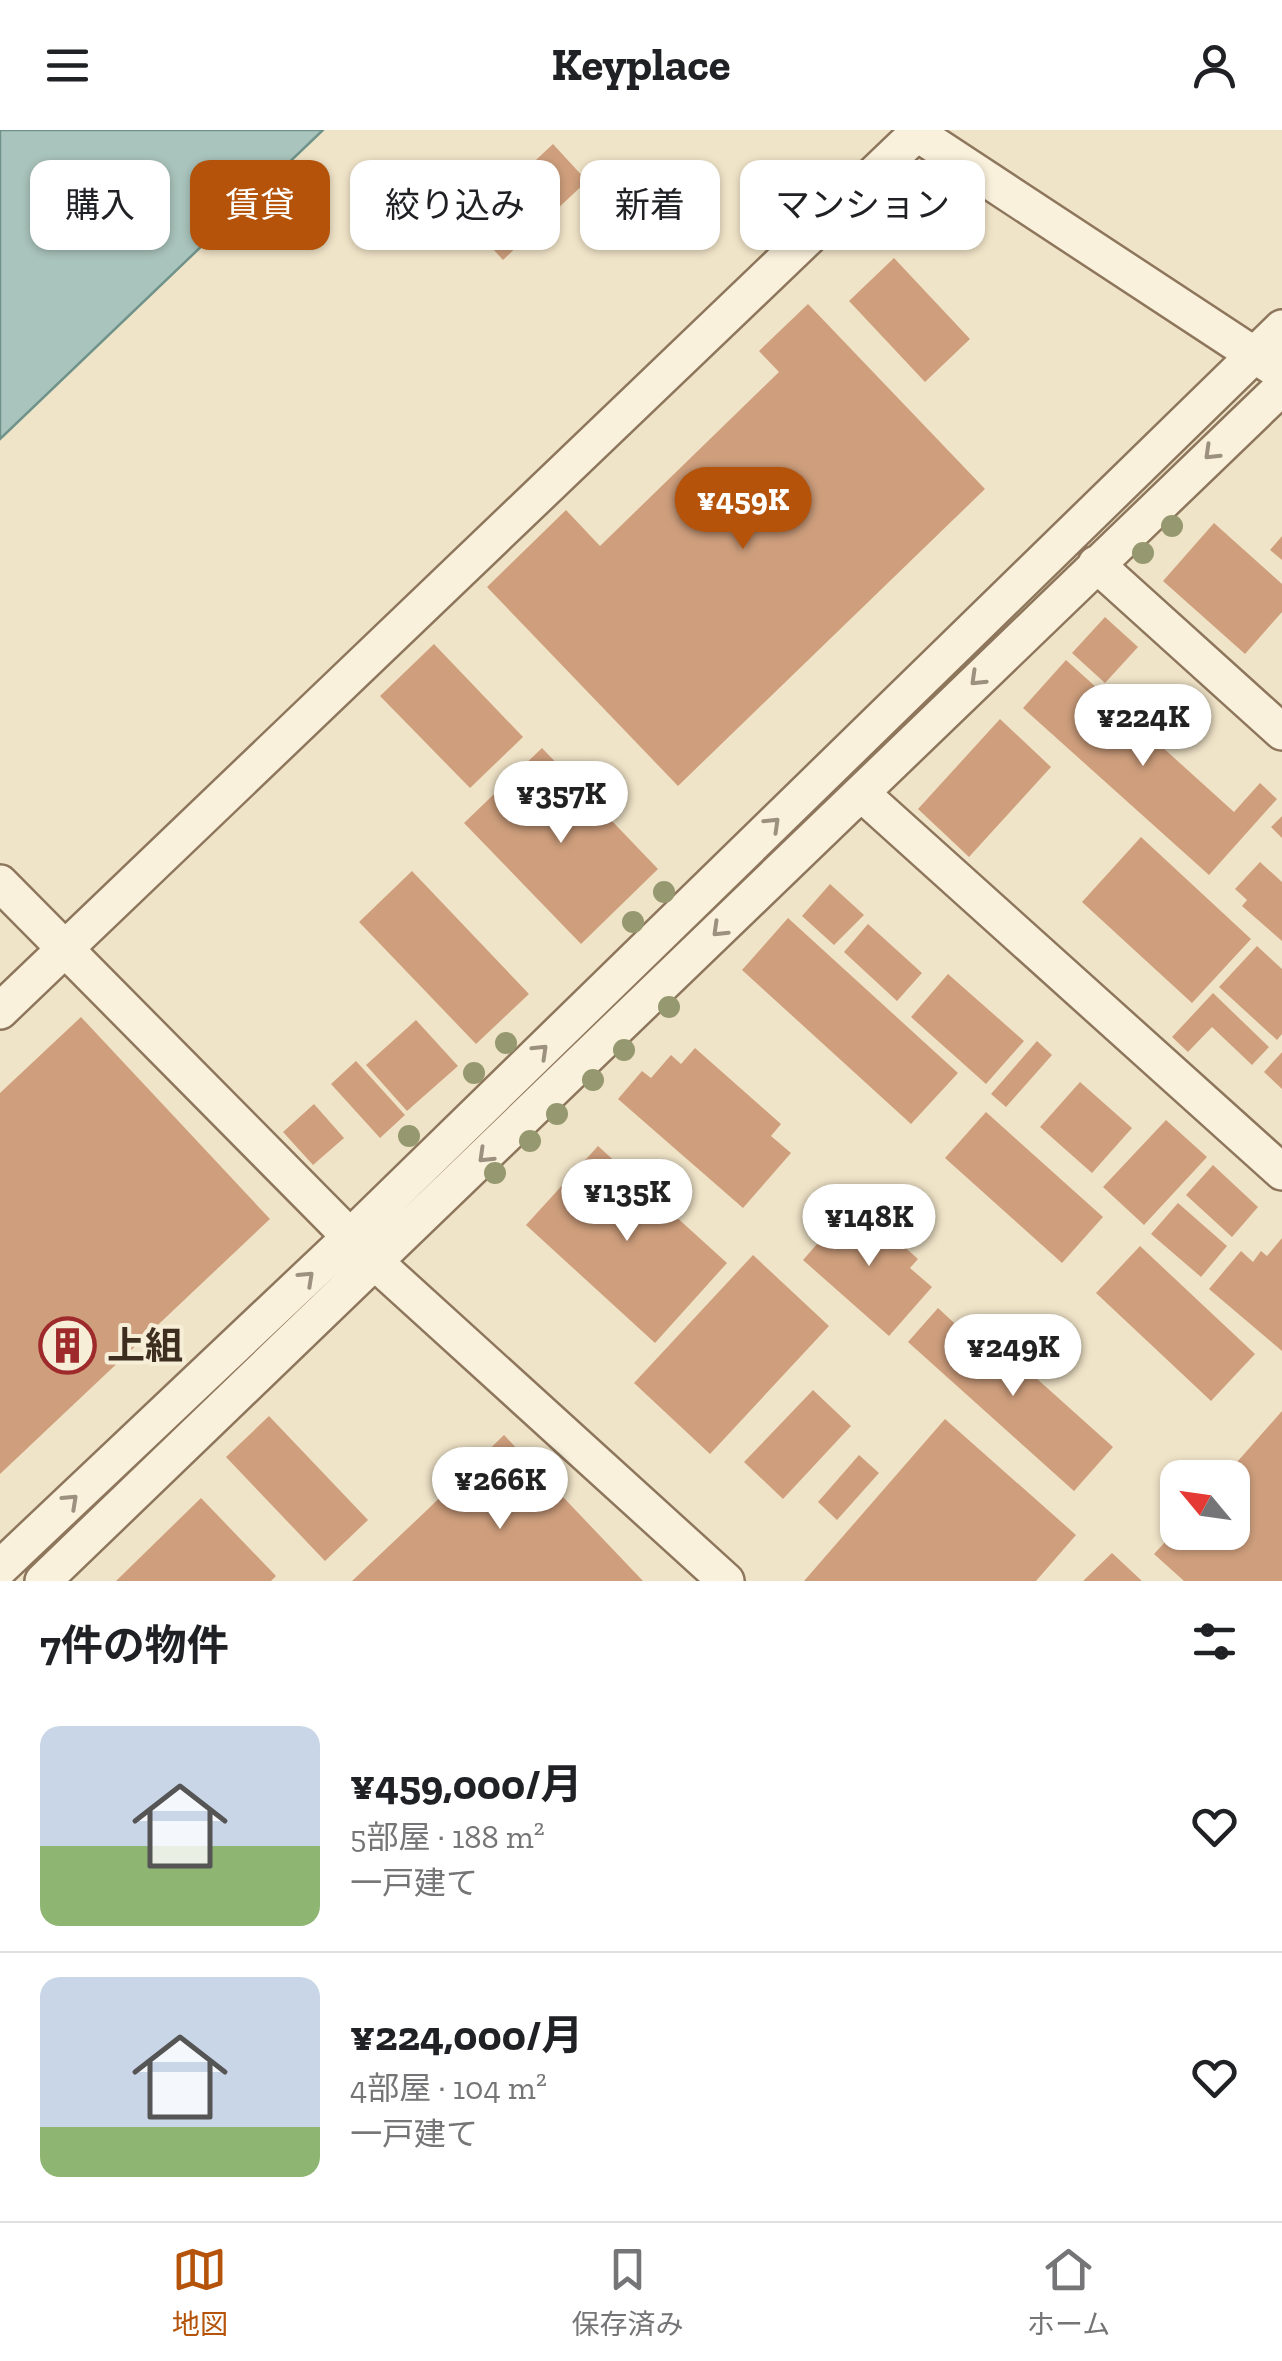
<!DOCTYPE html>
<html lang="ja">
<meta charset="utf-8">
<style>
:root{--surface:#fff;--page:#f6f6f6;--text:#202124;--muted:#757577;--line:#e0e0e0;--accent:#b45309}
body{margin:0;font-family:"Zilla Slab","Noto Sans JP",serif;background:var(--page);color:var(--text);height:100vh;display:flex;flex-direction:column;font-size:38px;white-space:nowrap}
*{box-sizing:border-box;margin:0}
p{font-size:32px;color:var(--muted)}
.icon{flex:none;width:55px;height:55px;fill:none;stroke:currentColor;stroke-width:2;stroke-linecap:round;stroke-linejoin:round}
.map{position:relative;height:1451px;overflow:hidden}
.side{display:flex;flex-direction:column;background:var(--surface);flex:1}
.side>*{flex:none}
.hud{position:absolute;left:30px;top:30px;width:1222px;height:90px;display:flex;gap:20px}
.needle{width:65px;rotate:299deg}
.fabs{position:absolute;left:1160px;top:1330px;display:grid;gap:20px}
.fabs a{display:grid;place-items:center;width:90px;height:90px;border-radius:20px;background:var(--surface);box-shadow:0 2px 8px #0004;font-size:50px}
.price{position:absolute;translate:-50% -85px;padding:0 22px;border-radius:35px;background:#fff;color:#222;font-size:32px;line-height:65px;filter:drop-shadow(0 2px 5px #0008)}
.price::after{content:'';position:absolute;left:50%;top:60px;width:30px;height:22px;margin-left:-15px;background:inherit;clip-path:polygon(0 0,100% 0,50% 100%)}
.price.current{background:var(--accent);color:#fff}
ul{padding:0;list-style:none}
li{display:flex;align-items:center;gap:30px;height:250px;padding:0 40px}
li+li{border-top:2px solid var(--line)}
li span{display:grid;place-items:center;flex:none;width:280px;height:200px;border-radius:20px;color:#555}
li>.icon{margin-inline-start:auto}
span .icon{width:120px;height:120px;fill:#fffc;stroke-width:1}
li b{font-size:42px}
h2{display:flex;justify-content:space-between;align-items:center;height:120px;padding:0 40px;font-size:42px}
.pill{padding:0 35px;border-radius:20px;background:var(--surface);box-shadow:0 2px 8px #0004;font-size:35px;line-height:90px}
.pill.current{background:var(--accent);color:#fff}
header{display:flex;justify-content:space-between;align-items:center;height:130px;padding:0 40px;background:var(--surface);font-size:45px;font-weight:800}
.tab-bar{display:flex;justify-content:space-around;align-items:center;height:140px;border-top:2px solid var(--line);background:var(--surface);font-size:28px;color:var(--muted)}
.tab-bar a{display:grid;justify-items:center;gap:5px}
.tab-bar .current{color:var(--accent)}
.map>svg:first-child{display:block}
</style>
<header><svg class="icon" aria-label="menu" viewBox="0 0 24 24"><path d="M4 6h16M4 12h16M4 18h16"/></svg>Keyplace<svg class="icon" aria-label="person" viewBox="0 0 24 24"><circle cx="12" cy="8" r="4"/><path d="M4 21q1-7 8-7t8 7"/></svg></header>
<div class="map">
<svg width="1282" height="1451" viewBox="0 0 1282 1451">
<rect width="100%" height="100%" fill="#f0e4c8"/>
<path fill="#a9c4bc" stroke="#6f938a" stroke-width="2.5" d="M0 0H323L0 309Z"/>
<path fill="#cf9f7d" d="M553 14 587 51 503 130 469 93Z
M894 128 970 209 925 252 849 171Z
M808 174 985 359 678 656 487 457 566 380 600 416 779 242 759 221Z
M1214 393 1282 454V482L1245 524 1163 451Z
M1282 406V430L1270 420Z
M1105 487 1138 517 1105 553 1072 523Z
M434 514 523 607 470 658 380 566Z
M1066 530 1234 682 1260 653 1277 669 1209 745 1023 578Z
M1000 589 1051 637 969 727 918 679Z
M542 618 658 739 581 814 464 693Z
M1282 686V708L1271 697Z
M1141 707 1251 809 1192 873 1082 772Z
M1260 732 1282 752V811L1242 776 1247 770 1235 759Z
M412 741 529 864 476 914 359 792Z
M830 754 864 785 834 815 802 786Z
M788 788 958 943 911 994 742 840Z
M868 794 922 843 897 871 844 822Z
M1257 816 1282 839V904L1277 910 1219 857Z
M948 844 1024 911 986 954 911 887Z
M1213 863 1269 917 1252 935 1212 897 1188 922 1172 907Z
M81 887 270 1089 0 1344V963Z
M416 890 458 936 407 981 366 935Z
M1037 911 1052 925 1006 977 991 964Z
M695 918 781 994 771 1006 791 1023 743 1078 618 969 642 941 651 948 671 925 681 934Z
M1282 922V959L1264 942Z
M356 931 405 985 380 1008 331 954Z
M1080 952 1132 998 1092 1043 1040 997Z
M314 974 344 1008 313 1035 283 1002Z
M986 982 1103 1087 1062 1133 945 1028Z
M1166 990 1207 1027 1144 1095 1103 1057Z
M598 1016 727 1133 655 1213 526 1095Z
M1213 1035 1258 1077 1232 1107 1186 1065Z
M854 1072 918 1129 910 1138 932 1157 889 1206 803 1130Z
M1178 1073 1227 1116 1201 1147 1151 1104Z
M1282 1108V1221L1209 1159 1241 1121 1253 1132 1261 1121 1267 1126Z
M1140 1116 1255 1224 1211 1271 1096 1163Z
M753 1125 829 1196 710 1324 634 1253Z
M938 1178 978 1215 987 1204 1113 1317 1074 1361 908 1212Z
M813 1260 851 1296 783 1369 744 1332Z
M1282 1281V1451H1184L1154 1424 1178 1398V1402H1232V1348H1223Z
M269 1286 368 1390 325 1431 226 1327Z
M945 1289 1076 1405 1036 1451H804Z
M504 1305 643 1451H352L426 1381Z
M859 1325 879 1343 837 1390 818 1372Z
M201 1368 276 1446 271 1451H116Z
M1112 1423 1142 1451H1083Z"/>
<g fill="none" stroke-linecap="round" stroke-linejoin="round">
<defs>
<path id="minor" d="M912 0 1271 236
M1096 434 1282 602
M861 663 1282 1042
M0 753 375 1132 726 1451
M0 881 916 4
M0 1438 350 1107 1282 198
M43 1451 1282 257"/>
</defs>
<use href="#minor" stroke="#8d765c" stroke-width="40"/>
<use href="#minor" stroke="#faf1dc" stroke-width="35"/>
</g>
<g fill="#96986f">
<circle cx="1172" cy="396" r="11"/>
<circle cx="1143" cy="423" r="11"/>
<circle cx="664" cy="762" r="11"/>
<circle cx="633" cy="792" r="11"/>
<circle cx="669" cy="877" r="11"/>
<circle cx="506" cy="913" r="11"/>
<circle cx="624" cy="920" r="11"/>
<circle cx="474" cy="943" r="11"/>
<circle cx="593" cy="950" r="11"/>
<circle cx="557" cy="984" r="11"/>
<circle cx="409" cy="1006" r="11"/>
<circle cx="530" cy="1011" r="11"/>
<circle cx="495" cy="1043" r="11"/>
</g>
<defs><path id="oneway-chevron" d="M-2-3.5L2.5 0L-2 3.5" fill="none" stroke-width="1.6" stroke-linecap="round" stroke-linejoin="round" transform="scale(2.5)"/></defs>
<g stroke="#9c907e">
<use href="#oneway-chevron" transform="translate(1211 323) rotate(136)"/>
<use href="#oneway-chevron" transform="translate(977 549) rotate(136)"/>
<use href="#oneway-chevron" transform="translate(773 694) rotate(-44)"/>
<use href="#oneway-chevron" transform="translate(719 800) rotate(136)"/>
<use href="#oneway-chevron" transform="translate(541 921) rotate(-44)"/>
<use href="#oneway-chevron" transform="translate(485 1026) rotate(136)"/>
<use href="#oneway-chevron" transform="translate(307 1148) rotate(-43)"/>
<use href="#oneway-chevron" transform="translate(71 1371) rotate(-43)"/>
</g>
<defs>
<symbol id="building-ring" viewBox="-11 -11 22 22"><circle r="9.5" fill="#f7eed8" stroke="#9e2a2b" stroke-width="1.5"/><path d="M-4-6H4V6H1V3H-1V6H-4ZM-2.5-4.3h1.7v1.8h-1.7ZM.8-4.3h1.7v1.8H.8ZM-2.5-1h1.7V.8h-1.7ZM.8-1h1.7V.8H.8Z" fill="#9e2a2b"/></symbol>
</defs>
<g fill-rule="evenodd">
<use href="#building-ring" x="36" y="1184" width="63" height="63"/>
</g>
<g text-anchor="middle" dominant-baseline="central" stroke-width="8" stroke-linejoin="round" paint-order="stroke">
<g font-size="38" font-weight="bold" fill="#3d2e20" stroke="#f7eed8" text-anchor="start">
<text x="107" y="1216">上組</text>
</g>
</g>
</svg>
<div class="fabs">
<a><svg class="needle" viewBox="-14 -14 28 28"><path d="M0-13l5 13h-10z" fill="#e53935"/><path d="M0 13l5-13h-10z" fill="#757577"/></svg></a>
</div>
<b class="price current" style="left:743px;top:422px">¥459K</b>
<b class="price" style="left:1143px;top:639px">¥224K</b>
<b class="price" style="left:561px;top:716px">¥357K</b>
<b class="price" style="left:627px;top:1114px">¥135K</b>
<b class="price" style="left:869px;top:1139px">¥148K</b>
<b class="price" style="left:1013px;top:1269px">¥249K</b>
<b class="price" style="left:500px;top:1402px">¥266K</b>
<div class="hud">
<a class="pill">購入</a>
<a class="pill current">賃貸</a>
<a class="pill">絞り込み</a>
<a class="pill">新着</a>
<a class="pill">マンション</a>
</div>
</div>
<section class="side">
<h2>7件の物件<svg class="icon" aria-label="filters" viewBox="0 0 24 24"><path d="M4 7h16M4 17h16"/><circle cx="9" cy="7" r="2"/><circle cx="15" cy="17" r="2"/></svg></h2>
<ul>
<li><span style="background:linear-gradient(#c9d6e8 60%,#8fb573 0)"><svg class="icon" aria-label="home" viewBox="0 0 24 24"><path d="M3 11l9-7 9 7M6 9v11h12V9"/></svg></span><div><b>¥459,000/月</b><p>5部屋 · 188 m²</p><p>一戸建て</p></div><svg class="icon" aria-label="heart" viewBox="0 0 24 24"><path d="M12 20l-8-8c-3-5 5-10 8-4 3-6 11-1 8 4z"/></svg></li>
<li><span style="background:linear-gradient(#c9d6e8 75%,#8fb573 0)"><svg class="icon" aria-label="home" viewBox="0 0 24 24"><path d="M3 11l9-7 9 7M6 9v11h12V9"/></svg></span><div><b>¥224,000/月</b><p>4部屋 · 104 m²</p><p>一戸建て</p></div><svg class="icon" aria-label="heart" viewBox="0 0 24 24"><path d="M12 20l-8-8c-3-5 5-10 8-4 3-6 11-1 8 4z"/></svg></li>
</ul>
</section>
<nav class="tab-bar">
<a class="current"><svg class="icon" aria-label="map" viewBox="0 0 24 24"><path d="M3 6l6-2 6 2 6-2v14l-6 2-6-2-6 2zM9 4v14M15 6v14"/></svg>地図</a>
<a><svg class="icon" aria-label="saved" viewBox="0 0 24 24"><path d="M7 4h10v16l-5-4-5 4z"/></svg>保存済み</a>
<a><svg class="icon" aria-label="home" viewBox="0 0 24 24"><path d="M3 11l9-7 9 7M6 9v11h12V9"/></svg>ホーム</a>
</nav>
